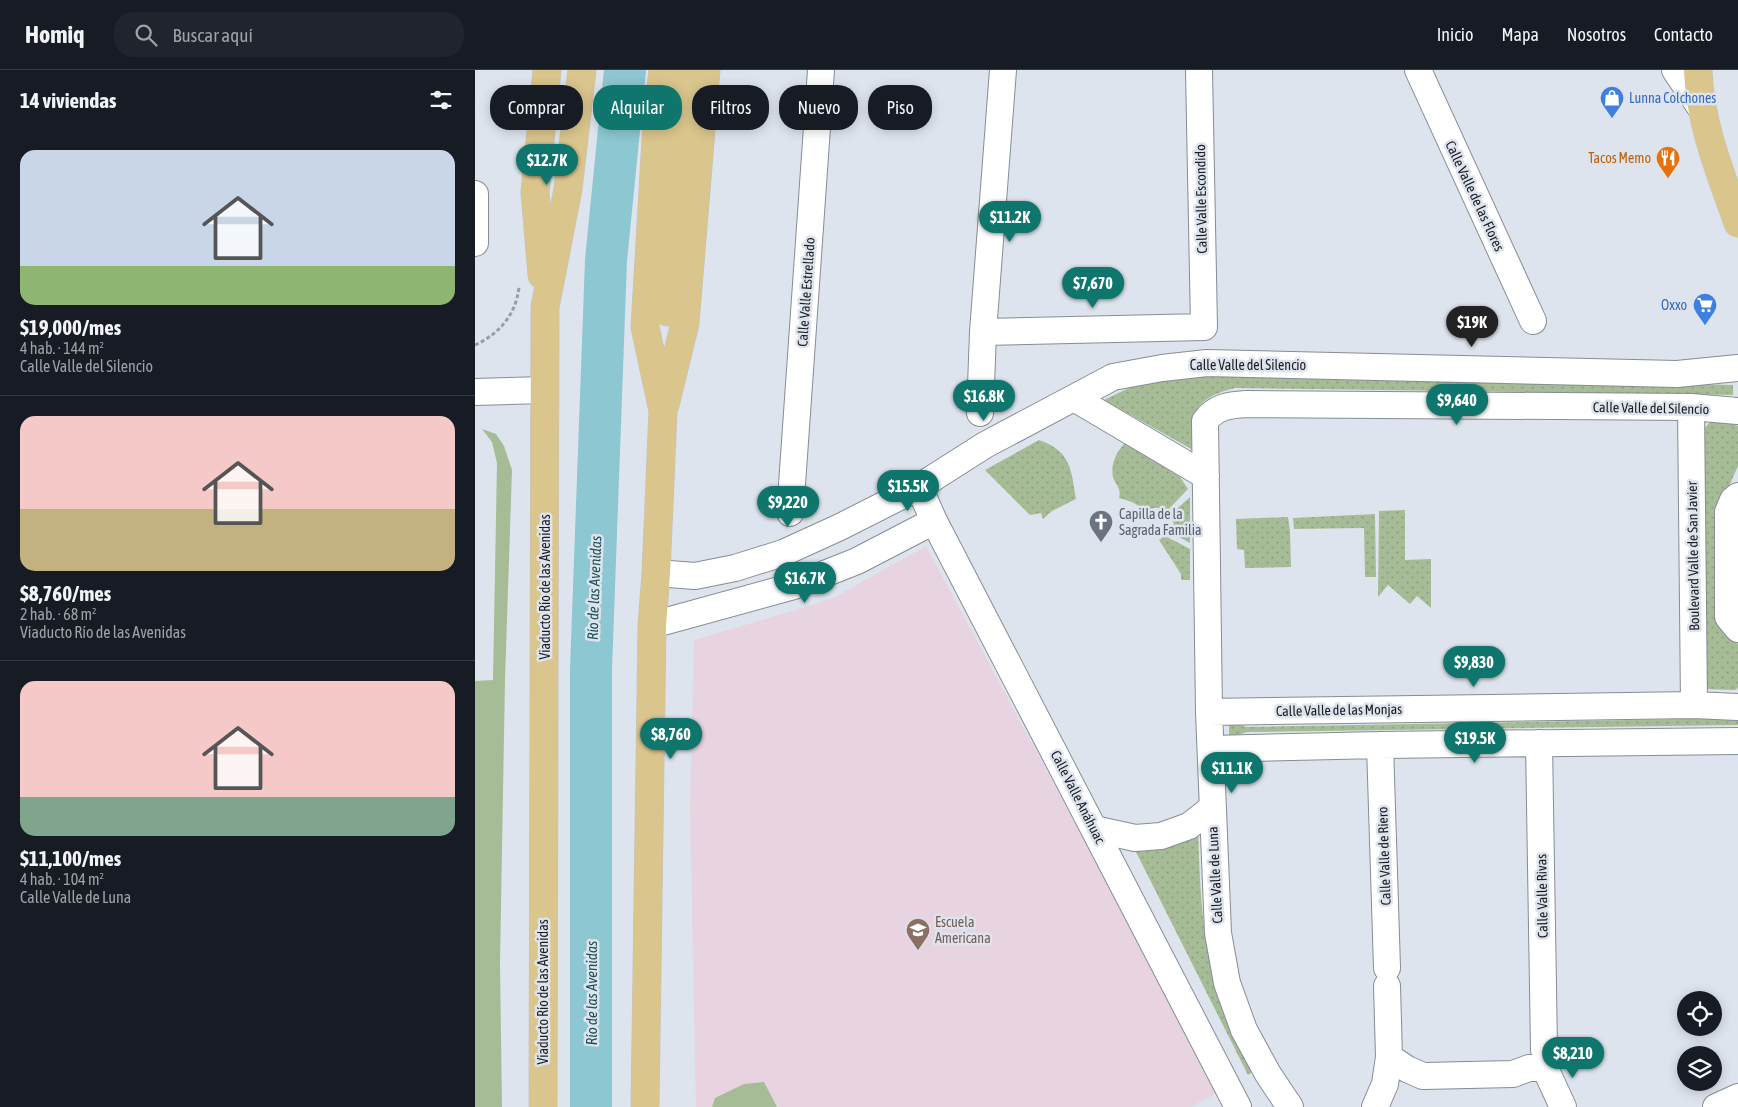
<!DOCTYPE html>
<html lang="es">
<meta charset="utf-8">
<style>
:root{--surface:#171b24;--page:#20242c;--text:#f1f3f6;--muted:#9ea1a6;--line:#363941;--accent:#0f766e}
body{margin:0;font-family:"Asap Condensed",sans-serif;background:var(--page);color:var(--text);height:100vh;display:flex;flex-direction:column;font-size:19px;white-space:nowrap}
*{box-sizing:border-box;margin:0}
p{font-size:16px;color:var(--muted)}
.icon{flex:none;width:28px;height:28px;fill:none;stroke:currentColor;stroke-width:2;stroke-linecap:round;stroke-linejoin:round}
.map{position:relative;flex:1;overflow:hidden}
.details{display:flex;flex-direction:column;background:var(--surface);width:475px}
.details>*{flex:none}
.top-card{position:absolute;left:15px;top:15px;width:475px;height:45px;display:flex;gap:10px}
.controls{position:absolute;left:1202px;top:921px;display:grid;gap:10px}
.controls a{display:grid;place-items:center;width:45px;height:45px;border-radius:50%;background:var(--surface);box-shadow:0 2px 12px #0003;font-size:25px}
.price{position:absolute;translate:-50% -42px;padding:0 11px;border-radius:18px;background:var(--accent);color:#fff;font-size:16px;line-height:32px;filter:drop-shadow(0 1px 2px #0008)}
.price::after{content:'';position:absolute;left:50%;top:30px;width:15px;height:11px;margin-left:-8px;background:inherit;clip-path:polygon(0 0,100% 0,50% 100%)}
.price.selected{background:#222;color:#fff}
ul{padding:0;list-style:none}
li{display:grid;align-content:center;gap:10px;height:265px;padding:0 20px}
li+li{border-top:1px solid var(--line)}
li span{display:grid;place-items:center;height:155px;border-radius:15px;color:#555}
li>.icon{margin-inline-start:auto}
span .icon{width:90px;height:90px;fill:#fffc;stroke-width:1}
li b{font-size:21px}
h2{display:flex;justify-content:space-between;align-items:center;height:60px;padding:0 20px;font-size:21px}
.tag{padding:0 18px;border-radius:20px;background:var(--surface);box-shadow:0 2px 12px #0003;font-size:18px;line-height:45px}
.tag.selected{background:var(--accent);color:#fff}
header{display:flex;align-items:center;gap:30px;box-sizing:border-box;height:70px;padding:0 25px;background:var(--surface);border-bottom:1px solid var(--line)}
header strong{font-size:24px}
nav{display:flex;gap:28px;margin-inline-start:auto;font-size:18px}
.search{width:350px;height:45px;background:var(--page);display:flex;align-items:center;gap:12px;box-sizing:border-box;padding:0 18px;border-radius:20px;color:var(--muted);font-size:19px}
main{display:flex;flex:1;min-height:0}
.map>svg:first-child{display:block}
</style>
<header>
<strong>Homiq</strong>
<div class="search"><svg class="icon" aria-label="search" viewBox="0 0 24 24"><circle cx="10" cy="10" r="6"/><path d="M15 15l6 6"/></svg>Buscar aquí</div>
<nav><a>Inicio</a><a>Mapa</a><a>Nosotros</a><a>Contacto</a></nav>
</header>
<main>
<section class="details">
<h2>14 viviendas<svg class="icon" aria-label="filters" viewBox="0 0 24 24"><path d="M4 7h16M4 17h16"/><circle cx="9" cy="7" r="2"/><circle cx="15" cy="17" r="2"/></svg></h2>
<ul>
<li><span style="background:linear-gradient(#c9d6e8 75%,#8fb573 0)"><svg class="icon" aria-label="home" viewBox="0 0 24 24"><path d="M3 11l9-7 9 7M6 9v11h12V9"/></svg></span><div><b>$19,000/mes</b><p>4 hab. · 144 m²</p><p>Calle Valle del Silencio</p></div></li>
<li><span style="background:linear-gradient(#f6c9c9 60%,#c2b280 0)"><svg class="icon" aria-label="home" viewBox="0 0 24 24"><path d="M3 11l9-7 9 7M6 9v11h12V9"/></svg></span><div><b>$8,760/mes</b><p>2 hab. · 68 m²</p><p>Viaducto Río de las Avenidas</p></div></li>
<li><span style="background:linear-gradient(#f6c9c9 75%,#7fa58c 0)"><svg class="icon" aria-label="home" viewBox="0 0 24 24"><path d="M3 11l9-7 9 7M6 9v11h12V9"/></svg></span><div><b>$11,100/mes</b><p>4 hab. · 104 m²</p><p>Calle Valle de Luna</p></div></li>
</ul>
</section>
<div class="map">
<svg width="1263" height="1037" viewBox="0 0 1263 1037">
<defs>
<pattern id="garden-dots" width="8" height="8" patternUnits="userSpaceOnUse" patternTransform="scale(1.25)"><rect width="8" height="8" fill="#a6bc96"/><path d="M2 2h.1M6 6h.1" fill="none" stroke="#8ea181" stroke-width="1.8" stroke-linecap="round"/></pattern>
</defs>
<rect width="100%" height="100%" fill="#dee4ed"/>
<path fill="#e8d3e0" d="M451 476 744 1022 716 1037H221L215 739 219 570 318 541 360 527Z"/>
<path fill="#a6bc96" d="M7 359 21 364 29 376 37 400 30 609 25 893 27 1037H0V611L18 610 22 393 17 372Z
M289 1012 302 1037H237L240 1028 269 1014Z"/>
<path fill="url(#garden-dots)" d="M734 304 1258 315V325L760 318C720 328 715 342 718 380L629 330 662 314Z
M1235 352H1255L1263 356V396L1244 439 1255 567 1263 574V618L1260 620 1230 619 1229 359Z
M564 370C596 381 596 399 601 429L577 441 568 449 566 443 555 445 510 400Z
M650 373 705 407 713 419 691 442C684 436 679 437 672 441L657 432 644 428C646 420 643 417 639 410 634 397 641 382 650 373Z
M715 427V473L697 463 699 454 695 445Z
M930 440V490L956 489V538L942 526 935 534 913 515 903 527 904 441Z
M900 444 901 507H890L889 458 819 459 818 448Z
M813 447 815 461 816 497 770 498 769 480 762 479 761 449Z
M690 466 715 479V510H706V504L684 470Z
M1263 648V655L772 662 754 668V649L771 657Z
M723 758C725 815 726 874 746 928 755 953 769 976 780 1000L773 1005 658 776Z"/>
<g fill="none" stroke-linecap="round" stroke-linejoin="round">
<path stroke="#8dc7d1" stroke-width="42" d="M116 1037V599L131 190 150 0"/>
<defs>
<path id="minor" d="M943 0 1058 251
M1200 0 1227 40
M0 124V173
M508 262 729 257 724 0
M0 322 70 320
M599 328 731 406
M1216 337 1219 635
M505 343 508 262 528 0
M444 417 459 451 763 1037
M1263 426 1258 430 1253 442V547L1263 559
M315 443 346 0
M181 503 220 506 260 498 308 483 365 457 444 417 510 375 638 307 687 298 732 293 1202 304 1263 298
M177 555 319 516 382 491 459 451
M734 642 1219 635 1263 637
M1064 673 1069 980
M905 675 912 898
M736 679 905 675 1263 671
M619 759 660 768 686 766 714 756 737 738
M914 987 932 999 948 1006 1038 1004 1054 998H1070L1088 1037
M815 1037 793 1004 769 960 752 913 743 863 734 642 730 351C740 337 754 335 771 334L1216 337 1263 341
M900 1037 910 1014 914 987 912 916
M1241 1037 1263 1027"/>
<path id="major" d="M1223 0C1225 54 1245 102 1263 153
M67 205 60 122 72 0
M193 242 202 54 207 0
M190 335 210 253 231 0
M68 1037 70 237 93 119 107 0
M170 1037 177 555 181 503 188 341 170 257 182 52 188 0"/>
</defs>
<use href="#minor" stroke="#868d94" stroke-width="28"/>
<use href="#major" stroke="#c4c4c5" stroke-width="29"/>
<path stroke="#9a9ea5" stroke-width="3" stroke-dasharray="4 2.5" stroke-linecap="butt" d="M0 275C24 264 41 245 44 217"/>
<use href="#minor" stroke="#fff" stroke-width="26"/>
<use href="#major" stroke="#dac58d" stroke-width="28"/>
</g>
<defs>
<symbol id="shop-pin" viewBox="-11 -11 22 30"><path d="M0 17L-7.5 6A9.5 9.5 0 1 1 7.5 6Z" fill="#3f7fe0" stroke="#dee4ed"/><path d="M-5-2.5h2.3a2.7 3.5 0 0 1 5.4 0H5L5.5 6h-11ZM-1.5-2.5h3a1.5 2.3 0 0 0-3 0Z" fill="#fff"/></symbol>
<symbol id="restaurant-pin" viewBox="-11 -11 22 30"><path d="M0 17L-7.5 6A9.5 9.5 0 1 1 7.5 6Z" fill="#e8710a" stroke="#dee4ed"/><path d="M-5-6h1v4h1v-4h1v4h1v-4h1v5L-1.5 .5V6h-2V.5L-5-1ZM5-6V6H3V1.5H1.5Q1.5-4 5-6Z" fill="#fff"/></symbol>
<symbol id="supermarket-pin" viewBox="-11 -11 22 30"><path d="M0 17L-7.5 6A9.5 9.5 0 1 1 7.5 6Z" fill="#3f7fe0" stroke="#dee4ed"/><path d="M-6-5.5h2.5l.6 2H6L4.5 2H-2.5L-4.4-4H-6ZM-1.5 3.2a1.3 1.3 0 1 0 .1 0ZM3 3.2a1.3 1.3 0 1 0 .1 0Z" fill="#fff"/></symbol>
<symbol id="church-pin" viewBox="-11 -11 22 30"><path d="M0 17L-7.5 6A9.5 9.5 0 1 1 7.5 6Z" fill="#6b7280" stroke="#dee4ed"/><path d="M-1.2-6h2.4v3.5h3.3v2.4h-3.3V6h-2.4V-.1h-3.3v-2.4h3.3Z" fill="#fff"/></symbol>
<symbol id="school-pin" viewBox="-11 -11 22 30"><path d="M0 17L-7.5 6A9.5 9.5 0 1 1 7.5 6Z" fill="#8d6e63" stroke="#dee4ed"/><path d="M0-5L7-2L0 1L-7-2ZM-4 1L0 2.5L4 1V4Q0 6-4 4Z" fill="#fff"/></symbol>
</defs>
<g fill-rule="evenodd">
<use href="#shop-pin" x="1123" y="14" width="28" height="38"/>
<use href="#restaurant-pin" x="1179" y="74" width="28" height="38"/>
<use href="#supermarket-pin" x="1216" y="221" width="28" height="38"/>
<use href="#church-pin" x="612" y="438" width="28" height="38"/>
<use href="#school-pin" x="429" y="846" width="28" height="38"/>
</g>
<g text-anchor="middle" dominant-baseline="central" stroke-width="5" stroke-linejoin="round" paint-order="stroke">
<g font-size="14" fill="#366cbe" stroke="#dee4ed" text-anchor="start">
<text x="1154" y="28">Lunna Colchones</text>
<text x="1212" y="235" text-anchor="end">Oxxo</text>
</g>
<g font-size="14" fill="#c56008" stroke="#dee4ed" text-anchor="end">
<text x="1176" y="88">Tacos Memo</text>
</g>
<g font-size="14" fill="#1b1d20" stroke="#dee4ed">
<text transform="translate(1000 126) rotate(65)">Calle Valle de las Flores</text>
<text transform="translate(726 129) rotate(-91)">Calle Valle Escondido</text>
<text transform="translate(331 222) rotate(-86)">Calle Valle Estrellado</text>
<text x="773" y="295">Calle Valle del Silencio</text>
<text transform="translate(1176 338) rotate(1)">Calle Valle del Silencio</text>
<text transform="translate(1218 486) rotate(-91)">Boulevard Valle de San Javier</text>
<text transform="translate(70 517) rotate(-90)">Viaducto Río de las Avenidas</text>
<text transform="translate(864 640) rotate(-1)">Calle Valle de las Monjas</text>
<text transform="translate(603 727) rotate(63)">Calle Valle Anáhuac</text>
<text transform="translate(909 786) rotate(-92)">Calle Valle de Riero</text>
<text transform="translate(740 805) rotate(-93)">Calle Valle de Luna</text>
<text transform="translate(1067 826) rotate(-91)">Calle Valle Rivas</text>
<text transform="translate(68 922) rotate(-90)">Viaducto Río de las Avenidas</text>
</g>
<g font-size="14" fill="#5b616d" stroke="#dee4ed" text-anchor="start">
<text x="644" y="444">Capilla de la<tspan x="644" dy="16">Sagrada Familia</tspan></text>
</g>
<g font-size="14" fill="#785e54" stroke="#dee4ed" text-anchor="start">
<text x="460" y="852">Escuela<tspan x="460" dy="16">Americana</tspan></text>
</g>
<g font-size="15" font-style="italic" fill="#1d4f57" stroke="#dee4ed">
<text transform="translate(119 518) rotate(-88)">Río de las Avenidas</text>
<text transform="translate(116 923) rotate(-90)">Río de las Avenidas</text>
</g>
</g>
</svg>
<div class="controls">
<a><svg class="icon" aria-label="locate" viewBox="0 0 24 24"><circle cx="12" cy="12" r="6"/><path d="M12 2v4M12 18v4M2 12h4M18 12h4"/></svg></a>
<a><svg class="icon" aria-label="layers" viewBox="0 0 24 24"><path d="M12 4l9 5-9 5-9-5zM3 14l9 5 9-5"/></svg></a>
</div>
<b class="price" style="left:72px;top:116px">$12.7K</b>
<b class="price" style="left:535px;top:173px">$11.2K</b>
<b class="price" style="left:618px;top:239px">$7,670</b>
<b class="price selected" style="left:997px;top:278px">$19K</b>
<b class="price" style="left:509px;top:352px">$16.8K</b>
<b class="price" style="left:982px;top:356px">$9,640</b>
<b class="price" style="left:433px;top:442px">$15.5K</b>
<b class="price" style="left:313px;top:458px">$9,220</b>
<b class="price" style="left:330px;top:534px">$16.7K</b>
<b class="price" style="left:999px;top:618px">$9,830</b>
<b class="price" style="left:196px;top:690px">$8,760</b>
<b class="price" style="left:1000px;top:694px">$19.5K</b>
<b class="price" style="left:757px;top:724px">$11.1K</b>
<b class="price" style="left:1098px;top:1009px">$8,210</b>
<div class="top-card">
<a class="tag">Comprar</a>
<a class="tag selected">Alquilar</a>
<a class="tag">Filtros</a>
<a class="tag">Nuevo</a>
<a class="tag">Piso</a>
</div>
</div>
</main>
